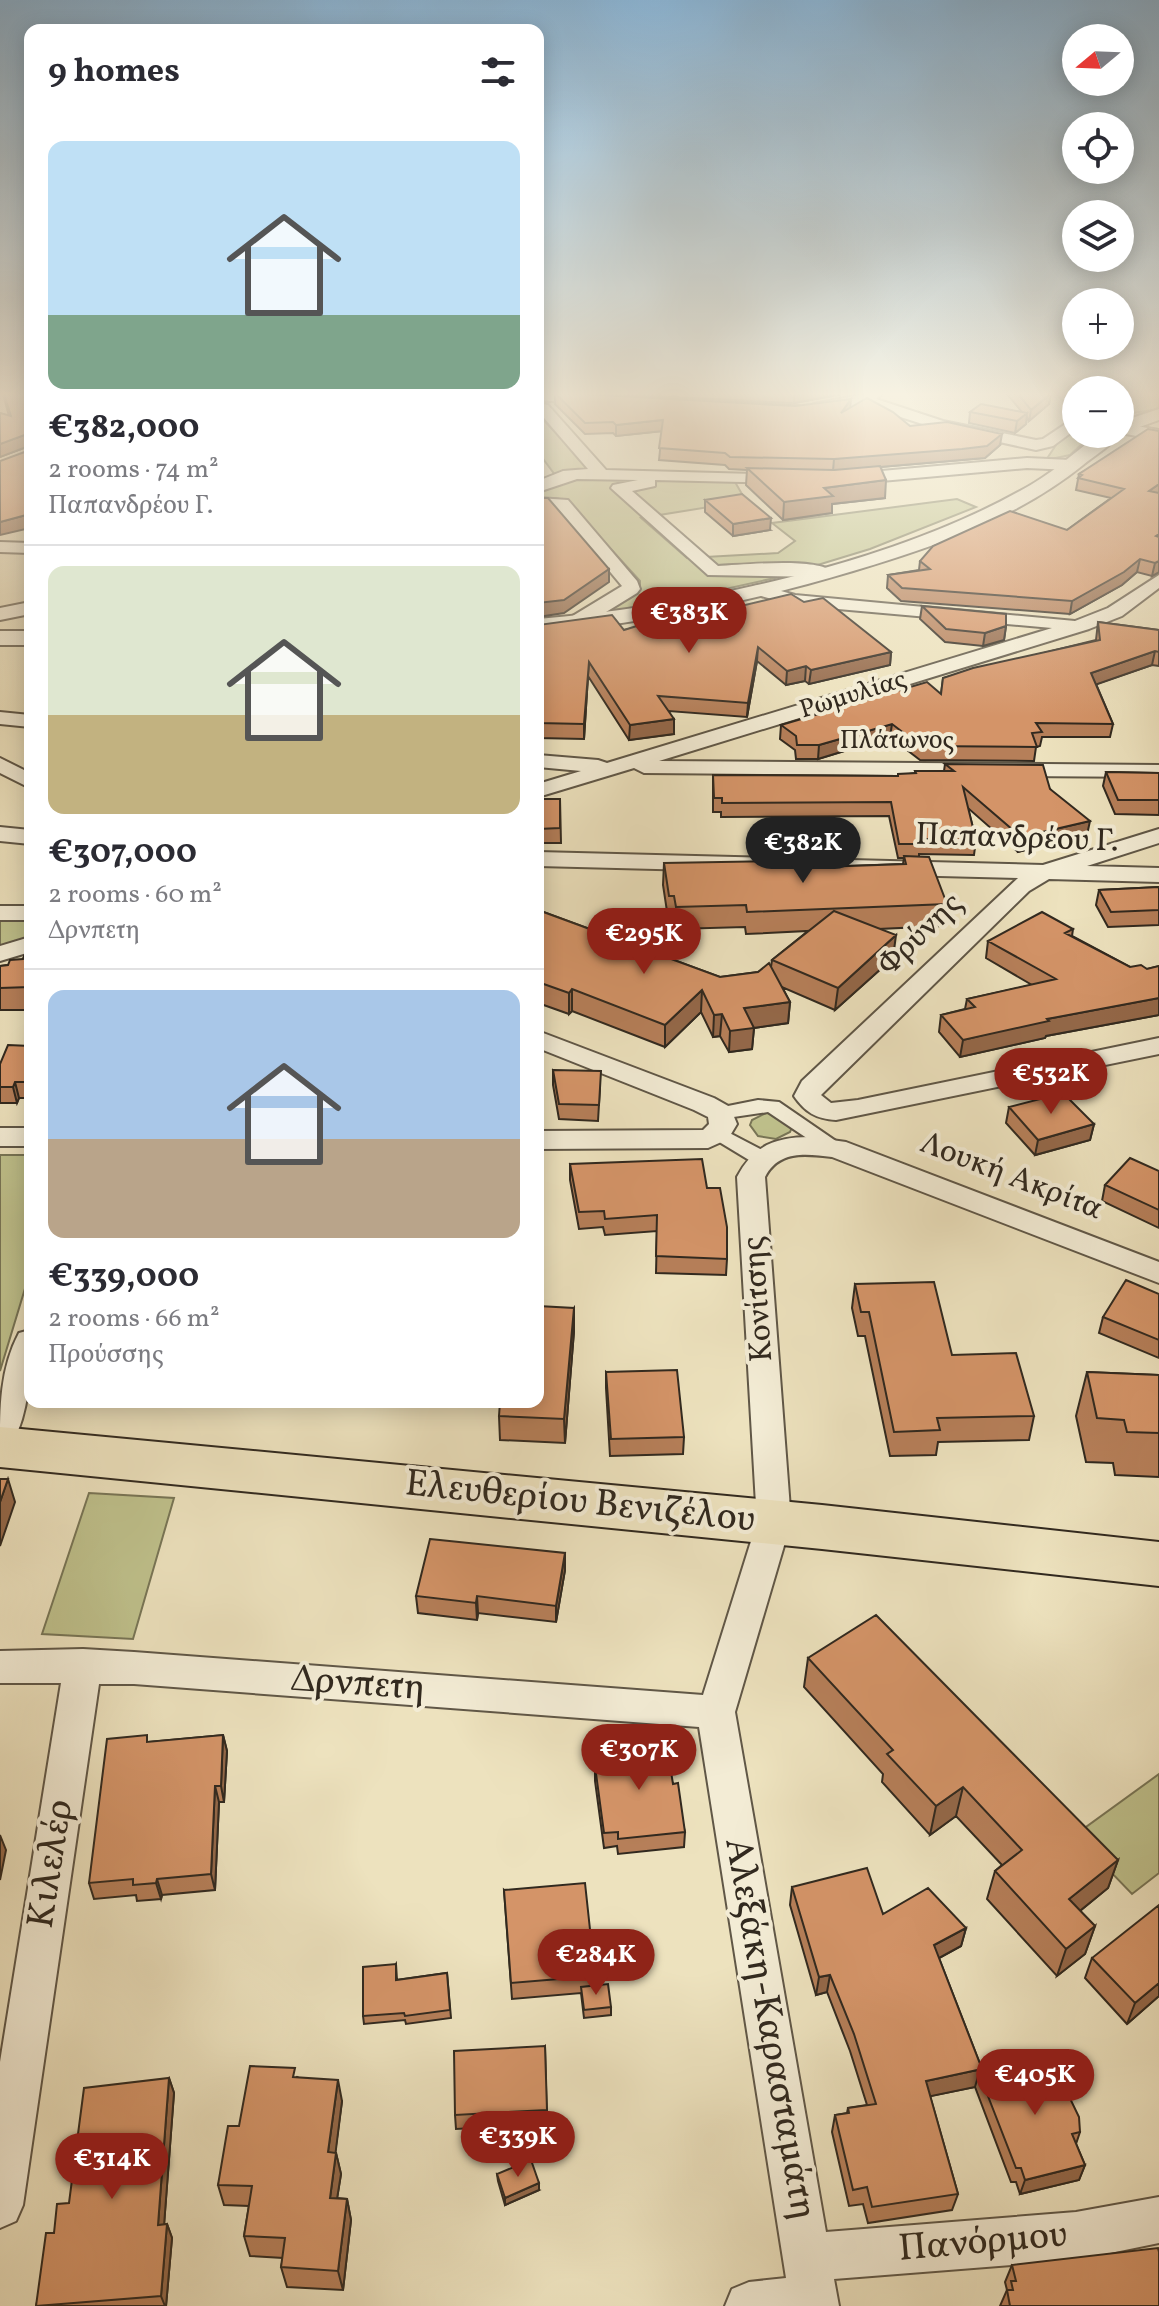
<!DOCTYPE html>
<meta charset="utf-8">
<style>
:root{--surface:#fff;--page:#f7f7f7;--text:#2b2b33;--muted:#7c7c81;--line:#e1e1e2;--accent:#8f2418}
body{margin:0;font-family:Vollkorn,serif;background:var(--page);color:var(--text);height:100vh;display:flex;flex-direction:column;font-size:30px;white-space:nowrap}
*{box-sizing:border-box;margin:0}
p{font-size:26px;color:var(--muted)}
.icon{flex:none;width:44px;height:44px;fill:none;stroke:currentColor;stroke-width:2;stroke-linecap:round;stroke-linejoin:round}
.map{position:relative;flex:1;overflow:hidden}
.panel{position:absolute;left:24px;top:24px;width:520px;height:1384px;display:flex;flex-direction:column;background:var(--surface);border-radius:16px;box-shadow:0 4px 20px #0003}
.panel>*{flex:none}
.needle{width:52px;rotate:251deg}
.fabs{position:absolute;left:1062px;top:24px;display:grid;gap:16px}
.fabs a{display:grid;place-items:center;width:72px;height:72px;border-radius:50%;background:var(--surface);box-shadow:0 4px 20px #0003;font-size:40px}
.price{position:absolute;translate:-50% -68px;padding:0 18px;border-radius:28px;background:var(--accent);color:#fff;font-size:26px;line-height:52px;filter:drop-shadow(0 2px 4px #0008)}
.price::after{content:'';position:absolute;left:50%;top:48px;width:24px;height:18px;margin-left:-12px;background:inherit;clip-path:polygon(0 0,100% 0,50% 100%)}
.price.current{background:#222;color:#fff}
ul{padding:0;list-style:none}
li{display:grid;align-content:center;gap:16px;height:424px;padding:0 24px}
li+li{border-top:2px solid var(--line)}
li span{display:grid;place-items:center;height:248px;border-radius:16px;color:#555}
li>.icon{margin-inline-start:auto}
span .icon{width:144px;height:144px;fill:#fffc;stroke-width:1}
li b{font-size:34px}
h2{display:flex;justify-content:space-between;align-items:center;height:96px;padding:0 24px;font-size:34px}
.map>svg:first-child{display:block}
</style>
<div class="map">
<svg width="1159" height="2306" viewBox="0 0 1159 2306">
<rect width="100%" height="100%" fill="#ede2be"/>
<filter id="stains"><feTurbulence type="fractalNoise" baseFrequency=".0025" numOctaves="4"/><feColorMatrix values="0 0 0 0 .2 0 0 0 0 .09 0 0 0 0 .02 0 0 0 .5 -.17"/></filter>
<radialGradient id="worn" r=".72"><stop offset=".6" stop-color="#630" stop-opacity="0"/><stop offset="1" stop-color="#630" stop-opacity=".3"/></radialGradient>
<path fill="#bfc18c" stroke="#787556" stroke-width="2" d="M1120 394H1159V409L1120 415Z
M538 414 597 477 735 482 746 501 641 518 687 558 778 553 795 541 772 523 957 499 976 507 870 549 775 578 602 616 597 614 640 588V581L567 501 556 498 538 500V491L555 475 538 452Z
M1076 428V434H1093L1070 455 1046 460 1062 436Z
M0 920H30V937L0 946Z
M766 1113H775L792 1127 790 1132 776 1139 758 1136 750 1125 752 1120Z
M0 1155H30V1272L0 1371Z
M89 1493 174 1498 133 1639 42 1634Z
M1159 1774V1873L1132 1894 1075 1835Z"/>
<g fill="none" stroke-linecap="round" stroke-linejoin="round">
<defs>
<path id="pedestrian" d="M758 1100 779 1102 846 1148 836 1154 829 1153 768 1112 720 1119 710 1113 713 1109Z
M718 1127 768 1153 771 1158 768 1163H754L711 1137 708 1133 711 1129Z"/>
<path id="minor" d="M538 394 593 396 600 400 593 404 538 400Z
M864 394H882L876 399 943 421 1036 440 1043 439 1076 417V429L1053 446 1036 450 935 428 863 405 814 412 807 408 814 404Z
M1058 394H1073L1076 410 1071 409Z
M543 404 548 405 606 470 789 475V481L783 483 655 480V486L632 491 718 566C742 565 817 557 833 572L824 577 708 575 611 488 613 485 638 480 577 479 538 492V481L563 471 588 469 538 411V405Z
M1120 423 1159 430V440L1120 433Z
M1027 458 1071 460 1079 465 1071 470 1027 468 848 484 840 479 848 474Z
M538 498 568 500 637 581 640 589 637 593 580 628H566L564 624 566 620 622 586 557 508H538Z
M0 542 30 543V553L0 552Z
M1159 575V588L1122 616 1089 629 659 761 1159 765V777L644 773 634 768 538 797V784L581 771 538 767V755L598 760 607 763 1052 628 793 605 754 594 751 590 754 586 760 585 795 595 1075 621 1108 608Z
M30 602V614L0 620V608Z
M0 712 30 715V727L0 724Z
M0 758 30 773V788L0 773Z
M0 827 30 830V844L0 841Z
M1159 829V843L1087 866 1159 868V882L1049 879 1029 891 821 1095 831 1103 858 1100 1159 1038V1054L836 1120C816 1119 805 1112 794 1096L802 1081 1018 878 538 866V852L1043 865Z
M0 906H30V920H0Z
M30 937V952L0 961V946Z
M538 1031 714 1098 730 1107 737 1124 728 1139 708 1148 538 1149V1131L703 1130 709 1124 708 1117 694 1110 538 1048Z
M0 1128H30V1146H0Z
M810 1137 846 1142 1159 1262V1283L832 1157C806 1154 779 1150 765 1177L791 1522 735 1712 826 2232 1076 2212 1159 2197V2243L1076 2260 834 2279 839 2306H725L732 2289 749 2282 786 2278 699 1727 134 1684H99L23 2205 16 2221 0 2228V2062L61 1683H0V1651L83 1649 134 1652 703 1695 757 1522 737 1177C753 1146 775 1137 810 1137Z
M30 1330C30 1370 31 1408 12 1444L0 1447C0 1407 0 1369 19 1333Z"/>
<path id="tertiary" d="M1159 409V420L1120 434V422Z
M1099 434H1120C1111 446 1095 455 1083 465 1016 519 934 547 853 571 750 602 645 623 538 633V619C691 606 885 566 1020 491 1049 476 1073 454 1099 434Z
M0 631H30V645H0Z"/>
<path id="primary" d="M0 1427 822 1505 1159 1542V1586L822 1549 0 1467Z"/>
</defs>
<use href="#pedestrian" stroke="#605747" stroke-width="4"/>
<use href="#minor" stroke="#605747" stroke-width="4"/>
<use href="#tertiary" stroke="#605747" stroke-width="4"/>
<use href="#primary" stroke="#31291f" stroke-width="4"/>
<use href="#pedestrian" fill="#f3ecd5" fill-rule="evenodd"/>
<use href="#minor" fill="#f3ecd5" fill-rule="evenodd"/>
<use href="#tertiary" fill="#f3ecd5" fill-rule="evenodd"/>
<use href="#primary" fill="#ede2be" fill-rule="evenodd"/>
</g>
<path fill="#b67f59" stroke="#31291f" stroke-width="2" d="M3 394H30V447L29 446 0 457V413L9 416Z
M555 394H583L850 408 910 426 1000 445 985 458 881 467 885 498 832 504V513L783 520 746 485 747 470 729 469 725 465 659 460 662 431 616 436 613 433 585 434 555 404Z
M609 394H843L794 403Z
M1007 394H1051L1049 404 1029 421 1027 417 1026 424 1015 433 969 423 970 412H1022Z
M1159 431V572L1152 576 1137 572 1122 585 1070 614 901 601 887 588 888 575 919 570 920 561 1067 530 1111 498 1076 490 1079 474Z
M705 500 770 530 733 536 705 512Z
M804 602 891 652 890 665 809 684 805 681 786 685 757 661 747 717 669 711 674 734 629 740 588 676 584 739 538 738V625L624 630 741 606Z
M922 606 1006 626 1004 640 983 646 945 642 920 619Z
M1098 622 1159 630V666L1152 665 1096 684 1113 724 1110 737H1042L1040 746 1036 747 1034 761 920 760 890 737 818 759H796L795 750 780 739 781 725 941 694 943 678 1096 640Z
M945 764 1050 789 1087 835 1018 852 968 808 976 840 974 855 919 854V857L947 904 944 926 879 929 893 958 835 1010 782 987 790 1002 788 1023 754 1028 752 1049 729 1052 720 1036 713 1037 701 1012 665 1047 572 1011 569 1014 538 1003V910L720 977 758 972 771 967 772 960 808 931 746 934 745 927 675 929 673 918H668L663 885 664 863 790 868 903 864 904 858H898L889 816 721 817V812H713V775L898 776 915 773V771H944Z
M1106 772 1159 773V815L1115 814 1103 786Z
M538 799H560L561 843H538Z
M1159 887V925L1108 927 1096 905 1099 890Z
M1073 929 1072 936 1130 967 1147 969 1159 966V1015L1046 1036 1045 1038 960 1057 939 1032 941 1015 965 1009 967 999 1032 985 986 958 988 941Z
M30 947V1010H0V966L8 965 23 959Z
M30 1046V1098H19L17 1103H0V1064Z
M553 1070 600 1087 598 1121 559 1119 553 1085Z
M1009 1107 1094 1124 1090 1140 1035 1155 1006 1123Z
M570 1164 707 1188 727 1259 726 1275 656 1273 657 1231 605 1235 603 1227 579 1229 570 1180Z
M1159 1171V1228L1102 1201 1105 1185Z
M538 1239 540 1274H538Z
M855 1284 1034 1416 1029 1440 938 1442 936 1455 890 1456 865 1336H858L852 1308Z
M1159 1294V1358L1099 1333 1103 1317Z
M574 1308V1331L565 1443 500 1440 499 1416Z
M606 1372 684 1437 683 1454 610 1456 606 1388Z
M1087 1372 1159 1375V1477L1115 1475 1113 1463 1086 1462 1076 1416Z
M565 1553V1570L556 1622 478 1613 477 1620 418 1613 416 1596Z
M808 1658 1118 1860 1108 1888 1080 1911 1095 1926 1085 1954 1057 1976 987 1899 995 1871 1002 1865 956 1816 930 1835 882 1782 883 1774 804 1687Z
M223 1735 227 1751 224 1802H219L215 1890 162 1895 161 1899 137 1901 136 1895 94 1899 89 1883 149 1742Z
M610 1744 662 1754 673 1784 685 1832 684 1847 618 1854 617 1846 604 1848 595 1781V1766L610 1765Z
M792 1887 883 1914 966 1928 961 1946 939 1958 982 2069 981 2073 1080 2132 1076 2144 1085 2165 1079 2180 1020 2194 1016 2182H1011L975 2087 930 2096 958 2194 952 2210 868 2223 863 2204 849 2206 832 2132 835 2115 847 2113 848 2108 867 2105 850 2051 827 1992 816 1995 790 1905Z
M504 1890 595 1976V1986L611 2007V2015L584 2018 581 1993 512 1999Z
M1092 1958 1159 1996 1127 2024 1085 1978Z
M396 1964 397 1980 447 1973 451 2018 406 2024 405 2020 364 2024 363 2016Z
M545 2046 547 2124 456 2129 455 2115Z
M297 2077 342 2101 335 2153H336L341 2174 337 2198 347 2199 351 2220 343 2290 287 2287 281 2267 283 2258 250 2256 244 2236 249 2206 224 2205 218 2185 239 2126Z
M169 2078 174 2093 164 2225 167 2224 172 2238 166 2306H36L54 2233 69 2203Z
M497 2174 539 2190 505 2205 498 2181Z
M1012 2265 1159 2306H1000L1007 2290 1005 2282Z"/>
<path fill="#946849" stroke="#31291f" stroke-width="2" d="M794 394H843L794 403Z
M1051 394 1049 404 1029 421 1031 410Z
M851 399 850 410 841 413Z
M1027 413 1026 424 1015 433 1017 421Z
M663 420V431L616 436V425Z
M27 434 29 446 0 457V444Z
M1002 434 1000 445 985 458 833 471 834 459Z
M886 480 885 498 832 504V513L783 520 784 502 824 488Z
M1159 484V494L1149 491Z
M30 514V528L0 535V522Z
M771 518 770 530 733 536V524Z
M1140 559 1137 572 1122 585 1070 614 1072 601Z
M1159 561V572L1152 576 1155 563Z
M609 569V582L564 613 538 617V603Z
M1006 626 1004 640 983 646 985 633Z
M758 647 757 661 747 717 748 703Z
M1155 651 1152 665 1089 687 1091 673Z
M891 652 890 665 809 684 811 670Z
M589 662 588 676 584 739V724Z
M806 666 805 681 786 685 787 671Z
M674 719V734L629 740 630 725Z
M892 724 890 737 818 759 819 745Z
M1090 821 1087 835 1018 852 1021 837Z
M896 935 893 958 835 1010 838 988Z
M572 989V1011L569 1014V993Z
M702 990 701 1012 665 1047V1025Z
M1159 998V1015L1046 1036 1045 1038 960 1057 963 1040 1047 1019Z
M790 1002 788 1023 754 1028 752 1049 729 1052 730 1031 744 1008Z
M722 1014 720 1036 713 1037 714 1015Z
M15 1082 19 1098 17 1103 13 1087Z
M1094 1124 1090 1140 1035 1155 1038 1140Z
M574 1308V1331L565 1443 564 1419Z
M8 1479 15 1502 0 1546V1502Z
M565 1553V1570L556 1622V1606Z
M477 1596 478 1613 477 1620 476 1603Z
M223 1735 227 1751 224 1802 221 1786Z
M215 1786 219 1802 215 1890 211 1874Z
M963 1787 956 1816 930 1835 936 1806Z
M0 1835 6 1850 0 1880Z
M1118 1860 1108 1888 1060 1927 1069 1899Z
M157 1879 162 1895 161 1899 156 1883Z
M1095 1926 1085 1954 1057 1976 1066 1949Z
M966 1928 961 1946 930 1963 934 1945Z
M830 1975 827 1992 816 1995 819 1977Z
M1159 1983V1996L1127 2024 1135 2003Z
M982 2069 980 2075 979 2073 975 2087 922 2098 926 2081Z
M169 2078 174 2093 163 2239 158 2225Z
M338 2080 342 2101 333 2173 328 2152Z
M336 2153 341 2174 334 2218 330 2198Z
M1085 2165 1079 2180 1020 2194 1025 2180Z
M539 2183V2190L505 2205V2198Z
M347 2199 351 2220 343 2290 338 2271Z
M167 2224 172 2238 166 2306H165L161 2296Z"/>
<path fill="#d49468" stroke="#31291f" stroke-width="2" d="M4 394H30V436L27 434 0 444V413L11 416Z
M556 394H583L795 406 851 399 841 413 867 398 893 412 910 426 947 422 1002 434 987 446 962 449 834 459 730 457 725 453 659 448 663 420 616 425 613 422 585 423Z
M1018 394H1050L1031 410Z
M981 404 1027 413 1017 421 970 412Z
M1148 429 1159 431V484L1149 491 1159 493V534L1156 536 1159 537V561L1155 563 1140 559 1124 572 1072 601 902 588 888 575 930 569 920 561 933 546 1010 511 1067 530 1124 489 1078 478 1082 475 1079 474Z
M30 450V514L0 522V461Z
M880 466 886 480 824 488 833 496 784 502 747 468 834 470Z
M742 494 771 518 733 524 705 500Z
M538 498H548L609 569 564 600 538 603Z
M791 594 804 602 823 598 891 652 811 670 806 666 787 671 758 647 748 703 658 696 674 719 630 725 589 662 584 724 538 723V625L612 615 624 630 728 597 741 606Z
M922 606 1006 614V626L985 633 946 629Z
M1098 622 1159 630V652L1155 651 1091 673 1113 724 1036 723 1042 732 1032 733 1037 747 921 746 892 724 819 745H797L796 736 781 725 927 682 941 694 943 678 973 668 1100 640Z
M945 764 1043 765 1050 789 1090 821 1021 837 963 787 976 840 918 839 920 844H899L891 802 722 803V798H714L713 775 898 776V774L916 773 915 771H954Z
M1106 772 1159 773V800H1118Z
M538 799H560V828L538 829Z
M904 856 929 857 947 904 747 912 746 905 676 907 674 896H669L664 863 778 861 779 867 790 868 906 864Z
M1159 887V910L1111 912 1099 890Z
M538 910 720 977 758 972 769 963 790 1002 744 1008 754 1028 730 1031 722 1014 714 1015 702 990 665 1025 572 989 569 993 538 982Z
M834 911 896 935 838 988 772 960Z
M1042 912 1073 929 1065 933 1130 967 1141 965 1147 969 1159 966V998L1047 1019 1049 1021 963 1040 941 1015 975 1007 967 999 1056 979 988 941Z
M28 947H30V987L0 988V966L8 965 10 960 23 959Z
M8 1045 30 1046V1082H15L13 1087H0V1064Z
M553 1070 601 1071 599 1105 559 1104Z
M1063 1093 1094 1124 1038 1140 1009 1107Z
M1130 1158 1159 1171V1210L1105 1185Z
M702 1159 707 1188H720L727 1227V1259L656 1256 657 1215 605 1219 604 1211 579 1212 570 1164Z
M1126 1280 1159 1294V1340L1103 1317Z
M934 1282 952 1355 1016 1353 1034 1416 937 1418 940 1430 894 1432 869 1312H861L855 1284Z
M538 1306 574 1308 564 1419 499 1416 500 1402H538Z
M677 1370 684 1437 611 1439 606 1372Z
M1087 1372 1159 1375V1433L1127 1432 1124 1420 1097 1418Z
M0 1479H8L0 1502Z
M430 1539 565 1553 556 1606 477 1596 476 1603 416 1596Z
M876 1615 1118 1860 1069 1899 1095 1926 1066 1949 995 1871 1022 1850 963 1787 936 1806 887 1754 893 1750 808 1658Z
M147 1735V1742L223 1735 221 1786H215L211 1874 157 1879 156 1883 133 1885V1879L89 1883 107 1739Z
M659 1740 662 1754 668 1753 673 1784 678 1783 685 1832 618 1839V1832L604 1833 595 1766 612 1765 610 1744Z
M867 1868 883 1914 928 1888 966 1928 934 1945 982 2069 926 2081 958 2194 872 2207 867 2187 853 2190 835 2115 849 2113 848 2108 876 2104 854 2034 830 1975 819 1977 792 1887Z
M585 1883 595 1976 511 1983 504 1890Z
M1159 1905V1983L1135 2003 1092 1958Z
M396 1964V1980L447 1973 450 2010 405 2016 404 2013 363 2016V1967Z
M608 1984 611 2007 584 2010 581 1987Z
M545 2046 547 2110 455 2115 454 2051Z
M1050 2057 1079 2117 1080 2132 1072 2134 1085 2165 1025 2180 1021 2168H1016L979 2073Z
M250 2066 295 2068 293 2077 338 2080 328 2152 336 2153 330 2198 347 2199 338 2271 281 2267 285 2238 244 2236 252 2186 218 2185 228 2126H239Z
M169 2078 158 2225 167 2224 161 2296 36 2306 46 2233H54L57 2204 69 2203 84 2088Z
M531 2160 539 2183 505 2198 497 2174Z
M1158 2248 1159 2252V2306H1010L1007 2290H1013L1011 2281H1016L1012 2265Z"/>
<linearGradient id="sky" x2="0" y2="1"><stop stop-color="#8bb6d7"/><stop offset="0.55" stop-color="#f7f2e2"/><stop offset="1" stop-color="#f7f2e2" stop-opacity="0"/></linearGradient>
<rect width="1159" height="717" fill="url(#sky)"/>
<g text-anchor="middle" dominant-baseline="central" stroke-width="8" stroke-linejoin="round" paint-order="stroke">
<g font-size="26" fill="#31291f" stroke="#f3ecd5">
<text transform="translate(853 695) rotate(-17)">Ρωμυλίας</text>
<text x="897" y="741">Πλάτωνος</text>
</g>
<g font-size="32" fill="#31291f" stroke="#f3ecd5">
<text transform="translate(1017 839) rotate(2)">Παπανδρέου Γ.</text>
<text transform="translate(921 935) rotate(-44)">Φρύνης</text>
<text transform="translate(1011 1177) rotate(21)">Λουκή Ακρίτα</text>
<text transform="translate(759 1299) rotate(-94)">Κονίτσης</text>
</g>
<g font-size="38" fill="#31291f" stroke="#f3ecd5">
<text transform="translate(580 1503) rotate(6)">Ελευθερίου Βενιζέλου</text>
<text transform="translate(358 1685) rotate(4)">Δρνπετη</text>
<text transform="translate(52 1864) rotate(-81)">Κιλελέρ</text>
<text transform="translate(769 2029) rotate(80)">Αλεξάκη-Καρασταμάτη</text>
<text transform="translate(983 2243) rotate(-5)">Πανόρμου</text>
</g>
</g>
<rect width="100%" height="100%" filter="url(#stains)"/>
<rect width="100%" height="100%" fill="url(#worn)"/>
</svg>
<div class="fabs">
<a><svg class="needle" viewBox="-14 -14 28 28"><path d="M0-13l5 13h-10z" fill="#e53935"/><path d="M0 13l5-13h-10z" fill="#7c7c81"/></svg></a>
<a><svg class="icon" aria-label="locate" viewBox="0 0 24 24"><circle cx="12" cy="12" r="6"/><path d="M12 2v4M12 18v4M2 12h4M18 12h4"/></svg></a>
<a><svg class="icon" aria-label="layers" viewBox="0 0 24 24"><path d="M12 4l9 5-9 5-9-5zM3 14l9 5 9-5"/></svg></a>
<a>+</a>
<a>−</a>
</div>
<b class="price" style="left:689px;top:655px">€383K</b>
<b class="price current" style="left:803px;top:885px">€382K</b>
<b class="price" style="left:644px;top:976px">€295K</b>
<b class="price" style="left:1051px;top:1116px">€532K</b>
<b class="price" style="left:639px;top:1792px">€307K</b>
<b class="price" style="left:596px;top:1997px">€284K</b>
<b class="price" style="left:1035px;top:2117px">€405K</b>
<b class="price" style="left:518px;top:2179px">€339K</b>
<b class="price" style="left:112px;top:2201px">€314K</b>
<section class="panel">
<h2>9 homes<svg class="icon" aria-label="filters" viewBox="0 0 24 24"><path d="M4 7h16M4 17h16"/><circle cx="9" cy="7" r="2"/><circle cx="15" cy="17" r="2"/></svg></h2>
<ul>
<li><span style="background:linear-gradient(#bfe0f5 70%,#7fa58c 0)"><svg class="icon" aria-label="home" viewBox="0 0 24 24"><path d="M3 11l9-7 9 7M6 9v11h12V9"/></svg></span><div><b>€382,000</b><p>2 rooms · 74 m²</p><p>Παπανδρέου Γ.</p></div></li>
<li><span style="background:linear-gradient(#dfe7d0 60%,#c2b280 0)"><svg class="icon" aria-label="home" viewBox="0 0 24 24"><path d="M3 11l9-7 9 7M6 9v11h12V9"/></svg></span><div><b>€307,000</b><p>2 rooms · 60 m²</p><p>Δρνπετη</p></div></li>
<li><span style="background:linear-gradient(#a9c7e8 60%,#b9a48a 0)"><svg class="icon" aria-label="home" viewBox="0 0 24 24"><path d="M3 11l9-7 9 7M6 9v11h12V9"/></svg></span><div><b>€339,000</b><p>2 rooms · 66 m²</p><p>Προύσσης</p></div></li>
</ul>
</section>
</div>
